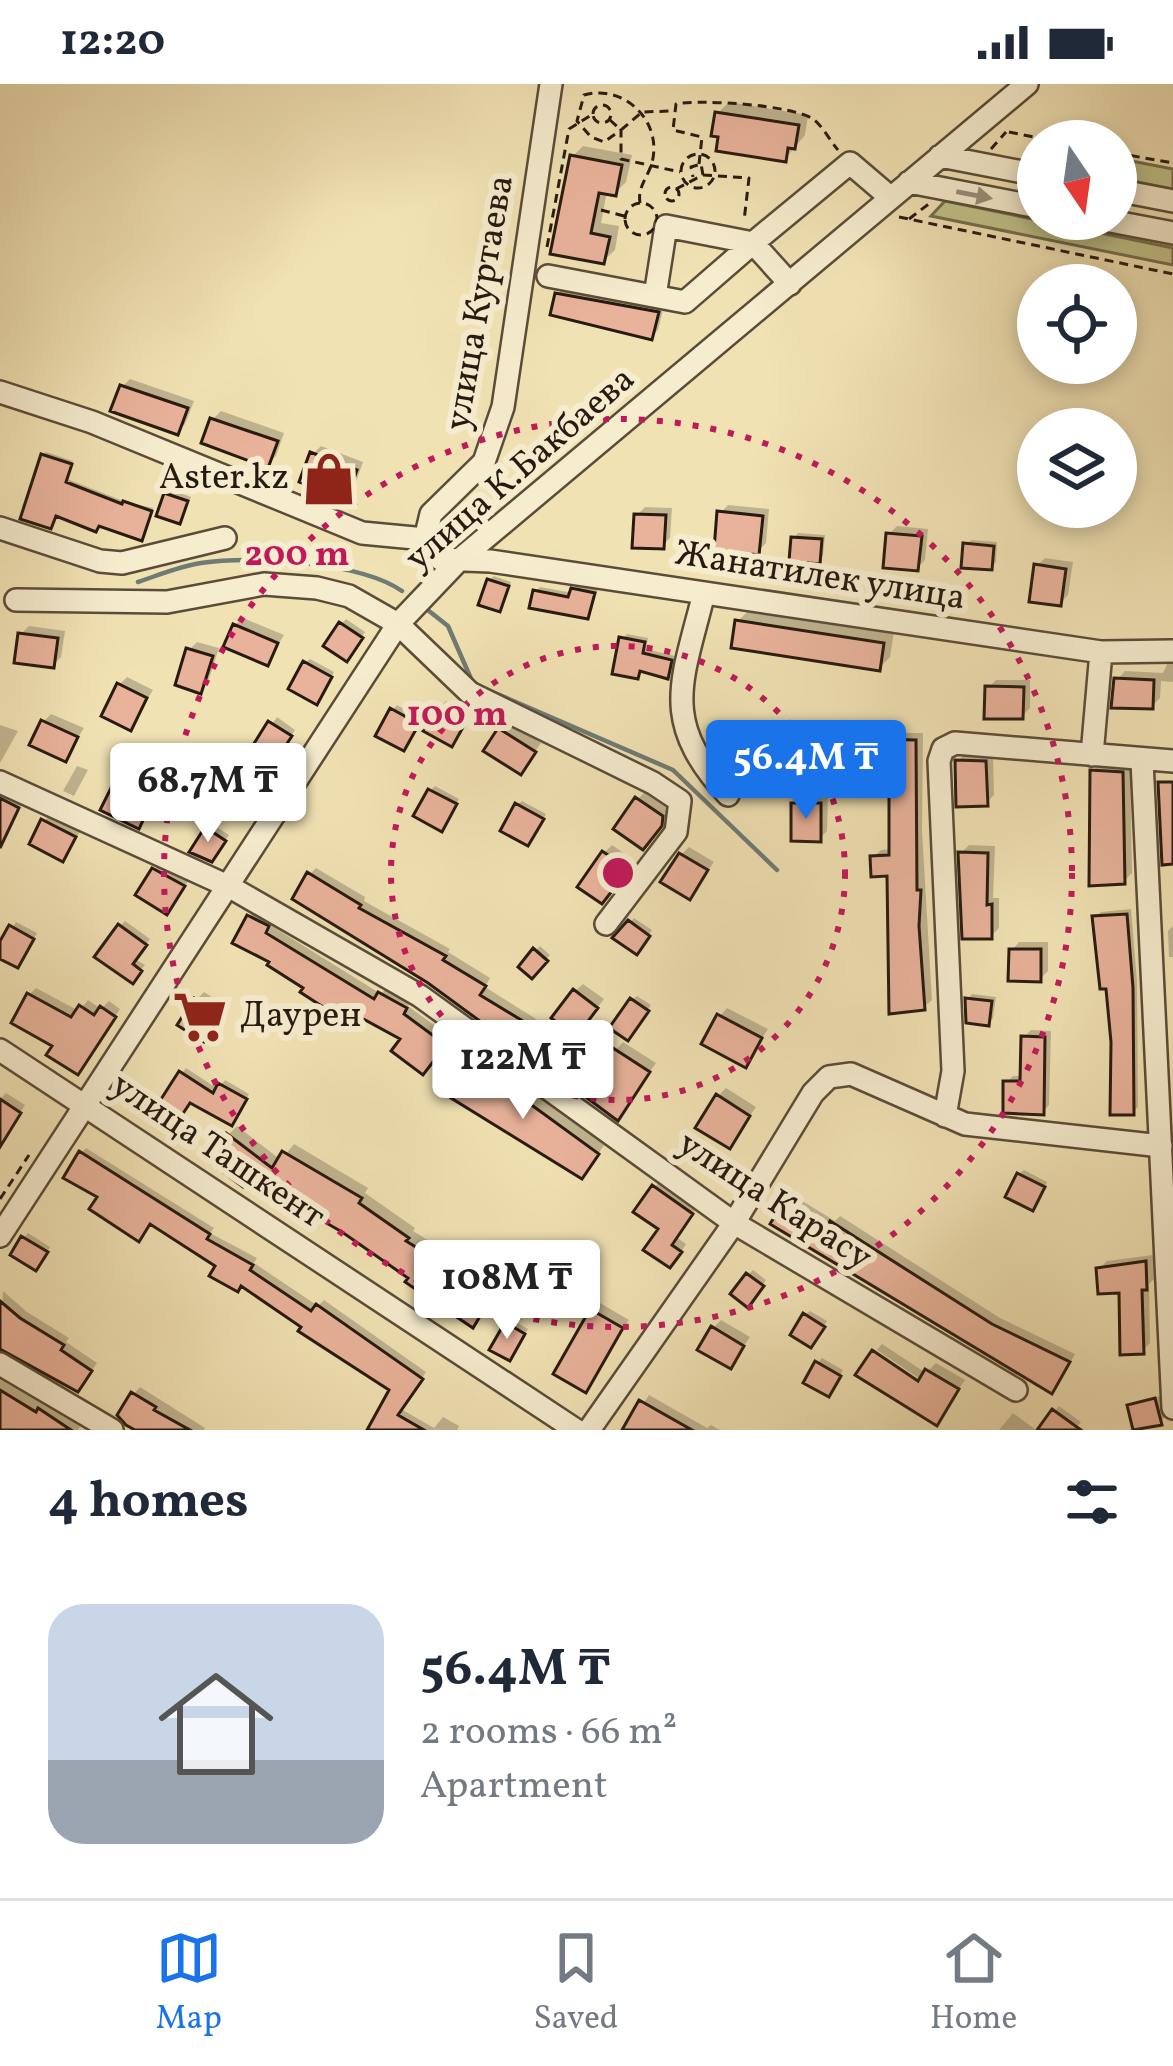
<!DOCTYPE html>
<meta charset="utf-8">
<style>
:root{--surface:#fff;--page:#f6f6f7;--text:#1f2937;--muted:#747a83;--line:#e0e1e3;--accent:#1a73e8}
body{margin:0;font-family:Vollkorn,serif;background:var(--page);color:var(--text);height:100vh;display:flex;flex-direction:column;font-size:45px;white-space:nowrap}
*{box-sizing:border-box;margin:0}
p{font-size:39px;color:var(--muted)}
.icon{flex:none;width:66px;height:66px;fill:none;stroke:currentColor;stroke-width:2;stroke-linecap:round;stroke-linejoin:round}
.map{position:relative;height:1346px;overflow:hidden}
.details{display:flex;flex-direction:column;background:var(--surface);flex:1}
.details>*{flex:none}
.needle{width:78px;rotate:167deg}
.tools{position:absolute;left:1017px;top:36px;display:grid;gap:24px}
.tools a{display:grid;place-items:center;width:120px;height:120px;border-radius:50%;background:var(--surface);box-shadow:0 6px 18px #0003;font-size:60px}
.price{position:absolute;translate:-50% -102px;padding:0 27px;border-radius:12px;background:#fff;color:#222;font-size:39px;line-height:78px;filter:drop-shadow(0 3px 6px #0008)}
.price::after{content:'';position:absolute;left:50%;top:72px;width:36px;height:27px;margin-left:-18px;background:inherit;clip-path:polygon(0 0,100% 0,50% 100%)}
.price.active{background:var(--accent);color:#fff}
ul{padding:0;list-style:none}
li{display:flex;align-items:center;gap:36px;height:300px;padding:0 48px}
li span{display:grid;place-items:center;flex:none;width:336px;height:240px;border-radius:36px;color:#555}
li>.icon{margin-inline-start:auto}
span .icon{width:144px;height:144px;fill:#fffc;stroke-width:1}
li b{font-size:51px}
h2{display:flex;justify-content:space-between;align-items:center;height:144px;padding:0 48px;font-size:51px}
.status{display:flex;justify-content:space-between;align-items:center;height:84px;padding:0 60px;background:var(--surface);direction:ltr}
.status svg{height:33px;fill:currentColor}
.tabs{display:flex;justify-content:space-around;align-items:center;height:168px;border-top:3px solid var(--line);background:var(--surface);font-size:33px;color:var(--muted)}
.tabs a{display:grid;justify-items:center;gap:6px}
.tabs .active{color:var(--accent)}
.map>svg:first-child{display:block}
</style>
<div class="status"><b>12:20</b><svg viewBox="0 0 49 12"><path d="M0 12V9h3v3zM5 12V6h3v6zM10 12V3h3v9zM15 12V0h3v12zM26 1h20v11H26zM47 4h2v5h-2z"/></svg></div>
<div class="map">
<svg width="1173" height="1346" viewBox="0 0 1173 1346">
<rect width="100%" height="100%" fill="#f1e2b4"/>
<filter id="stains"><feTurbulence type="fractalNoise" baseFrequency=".00167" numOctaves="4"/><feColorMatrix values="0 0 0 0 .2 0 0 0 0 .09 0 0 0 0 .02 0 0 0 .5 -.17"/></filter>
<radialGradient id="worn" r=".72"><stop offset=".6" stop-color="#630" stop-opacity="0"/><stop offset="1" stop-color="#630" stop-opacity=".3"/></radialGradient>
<path fill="#c0c289" stroke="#746e4c" stroke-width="3" d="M1116 74 1173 85V105L1116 94Z
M945 117 1173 164V181L931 132Z"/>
<path fill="#0003" d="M729 18 808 31 805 51 785 75 718 29Z
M583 62 632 71 626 98 615 109 607 107 601 139 619 142 615 166 603 177 554 168 572 73Z
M564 203 664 222 658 246 651 253 558 210Z
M130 295 194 317 185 340 177 348 122 303Z
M221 327 284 349 276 372 268 380 213 335Z
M321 362 363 378 353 406 346 414 313 370Z
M46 368 73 377 67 395 126 418 153 424 144 450 57 429 43 371Z
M171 406 191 413 180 437 166 411Z
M728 421 769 425 766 459 758 467 720 429Z
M645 423 672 424 670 454 662 462 637 431Z
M897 442 928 445 925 476 917 484 889 450Z
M798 449 825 451 823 472 819 476 794 454Z
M971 456 997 458 996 478 991 483 966 461Z
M1045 474 1073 478 1068 511 1060 519 1037 482Z
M494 492 511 498 499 525 489 496Z
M578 501 598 505 587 532 536 507 540 503 573 509Z
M749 526 894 548 890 573 879 584 738 537Z
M243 534 284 551 267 578 235 541Z
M346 535 365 548 351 569 341 540Z
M29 542 65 547 61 573 53 581 21 550Z
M627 550 648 554 646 565 675 572 672 587 668 591 642 587 637 592 622 555Z
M197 558 219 564 208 598 200 606 189 566Z
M310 575 334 588 321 612 305 579Z
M1168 578H1173V598L1161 597 1160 614 1152 622 1117 596 1125 587 1163 589Z
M127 593 153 606 130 643 119 601Z
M996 596H1030V624L1022 632 988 604Z
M446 617 470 631 456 655 441 622Z
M397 621 421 635 408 659 393 626Z
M51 630 84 644 65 674 43 638Z
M277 633 295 646 246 719 225 673 231 668 246 677Z
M508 638 541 659 521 688 500 646Z
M0 641 18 647 0 679Z
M886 649H923L922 747 932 916 924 923 890 789 873 773 881 766 892 765V703L879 656Z
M785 657 786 686 778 694 748 666 756 658Z
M966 669 993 670 994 711 986 719 958 677Z
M1101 679 1130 681 1132 789 1124 797 1093 687Z
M77 682 88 686 74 712 63 707Z
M125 690 159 707 138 741 117 698Z
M435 702 459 715 446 739 431 706Z
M0 707 23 717 6 747 0 744Z
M646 707 670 723 669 731 651 754 638 715Z
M802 712H828L827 747 819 755 794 720Z
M522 717 546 730 533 754 517 721Z
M52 729 82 745 63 774 44 737Z
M212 740 229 751 216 770 193 766Z
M612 761 634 776 610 808 604 769Z
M969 761 995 762 993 814H999V844L991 852 961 769Z
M689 763 714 778 690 812 681 771Z
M159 781 188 797 172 822 154 786Z
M316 784 365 813 364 817 450 865 448 868 490 894 485 903 541 938 529 957 310 790Z
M1131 825 1137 897 1138 1023 1133 1028 1114 958 1109 902 1095 833 1101 828Z
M256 826 273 835 270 841 381 910 387 903 411 917 408 922 450 953 429 981 404 955 307 903 249 833Z
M634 834 652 846 641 862 617 853Z
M125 837 150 855 135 875 145 881 132 896 120 842Z
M16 838 37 849 22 876 0 871V863Z
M1173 842V873H1169L1168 847Z
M1019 858H1048V887L1040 895 1012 866Z
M540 862 550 871 532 891 522 883Z
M583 900 604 915 584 941 575 907Z
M36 904 79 927 88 916 101 925 109 917 120 925 84 980 56 961 29 911Z
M204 908 226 922 211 947 196 916Z
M972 910 996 913 993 934 988 939 968 915Z
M637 912 651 921 632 948V916Z
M727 924 768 945 746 980 720 932Z
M1031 946 1051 947 1049 1021 1043 1028 1006 999 1013 992H1023L1024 953Z
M623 958 656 979 618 1033 616 966Z
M485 975 604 1061 589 1084 477 982Z
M186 984 218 1005 225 996 249 1010 236 1034 182 989Z
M726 1004 756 1023 730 1061 718 1012Z
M6 1009 25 1021 0 1060V1015Z
M237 1042 281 1076 294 1060 368 1104 365 1109 415 1144 413 1147 462 1177 457 1185 496 1208 482 1232 473 1241 228 1051Z
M86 1064 214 1144 210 1149 257 1174 254 1179 318 1222 324 1216 426 1288 401 1325 434 1344 443 1333 459 1342 457 1346H370L393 1305 219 1181 151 1137 102 1112 81 1069Z
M1024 1086 1047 1098 1037 1119 1019 1090Z
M661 1096 698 1122 676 1153 686 1160 677 1174 662 1144 655 1103Z
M794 1112 835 1137 840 1132 1000 1234 1075 1270 1059 1299 1052 1306 786 1119Z
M28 1149 50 1163 40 1179 24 1154Z
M1153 1171 1154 1195 1149 1200 1150 1259 1142 1267 1122 1205 1099 1185 1107 1177Z
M753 1186 766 1196 752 1215 748 1191Z
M3 1207 27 1228 69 1254 66 1258 97 1279 84 1298 0 1262Z
M600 1219 629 1236 586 1305 593 1227Z
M810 1227 827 1237 815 1256 805 1231Z
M512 1236 528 1245 514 1269 508 1240Z
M721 1236 750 1253 730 1282 713 1244Z
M882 1260 926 1289 936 1279 965 1296 936 1338 929 1308 932 1303 877 1266Z
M822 1274 843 1286 833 1305 818 1279Z
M0 1294 81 1341 78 1346H0Z
M140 1303 205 1344 204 1346H144L134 1310Z
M649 1311 707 1344 711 1341 720 1346H635L628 1342Z
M1160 1312 1165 1333 1160 1338 1130 1322Z
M1059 1322 1081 1338 1074 1346H1041Z
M1013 1329 1036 1346H999Z"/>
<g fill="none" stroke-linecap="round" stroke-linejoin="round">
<path stroke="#6f7b74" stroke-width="4.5" d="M138 498C159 491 180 482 201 479 251 471 360 478 402 507
M429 527 448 542 472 597
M481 603 673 686 777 786"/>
</g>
<path fill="#e9b39b" stroke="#281a10" stroke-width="3" d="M715 28 799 41 795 65 788 64 786 78 716 67 718 53 711 52Z
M570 71 622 81 616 112 599 109 591 149 610 153 604 180 550 170Z
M555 209 659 228 652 256 550 231Z
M120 301 188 324 178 351 110 327Z
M210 334 278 357 268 384 201 359Z
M310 368 357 386 346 417 299 398Z
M41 370 72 380 66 398 122 420 123 417 152 427 142 457 99 442 96 448 56 432 51 445 20 435Z
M164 409 188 417 180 440 156 432Z
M717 427 763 432 759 471 714 466Z
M634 430 666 431 664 465 632 464Z
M886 449 922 452 918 487 883 484Z
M791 453 822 455 820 480 789 477Z
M963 459 994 462 992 486 961 484Z
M1034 480 1066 485 1061 522 1029 518Z
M487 495 509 502 500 528 478 521Z
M571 504 595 509 588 535 529 524 533 506 568 513Z
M735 536 884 559 880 587 731 564Z
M339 538 363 554 347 578 323 562Z
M233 540 278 559 268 582 223 563Z
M18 549 58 554 54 584 14 579Z
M619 553 645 558 643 569 672 576 668 595 640 587 638 595 612 590Z
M186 564 213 572 201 610 175 601Z
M303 577 332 593 317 621 288 605Z
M1114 594 1154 596 1153 625 1111 624Z
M117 599 147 614 131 647 101 632Z
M985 602 1024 603 1023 635H984Z
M439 620 467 636 452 663 423 647Z
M390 624 419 640 404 667 375 652Z
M41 636 78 653 66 678 29 661Z
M268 637 292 652 241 729 202 705 223 671 240 682Z
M498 644 536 668 521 691 483 667Z
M876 655 916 656 917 806H921L919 842 925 926 889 930 887 792 871 793 870 772 889 771V706H875Z
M778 664 779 697 745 698V665Z
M955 676 986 677 988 722 956 723Z
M1090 686 1123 688 1125 800 1089 802Z
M115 696 153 715 139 745 100 726Z
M1158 698H1173V780L1162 781Z
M428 705 457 720 442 748 413 732Z
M635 713 663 732 662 742 643 766 613 745Z
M0 714 19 724 0 764Z
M515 719 544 735 528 762 500 747Z
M791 719H821V758L791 757Z
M41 735 76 753 63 778 29 760Z
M205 743 226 757 212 778 189 768Z
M602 767 629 785 602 820 577 803Z
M958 768 988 769 987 821 992 820V855H962Z
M679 769 708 786 690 816 660 798Z
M152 784 185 802 167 831 135 811Z
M307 788 361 821 359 824 446 872 443 876 486 902 480 911 536 945 522 968 428 899 292 815Z
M1127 830 1133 904 1134 1031H1110L1111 958 1106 905H1100L1092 832Z
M247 831 269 842 266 849 374 915 378 908 407 924 404 930 446 961 423 991 391 967 400 955 345 925 340 934 300 908 303 904 267 881 269 878 232 859Z
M628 836 650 852 637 871 612 854Z
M118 840 147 861 133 880 142 887 133 900 94 873Z
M9 841 34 855 18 884 0 875V857Z
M533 864 548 877 532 895 518 883Z
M1009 865H1041V898L1008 897Z
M573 905 598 924 576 953 551 934Z
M27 909 71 933 79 921 94 931 100 922 116 933 78 991 46 971 52 962 11 939Z
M194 914 221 931 204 958 177 941Z
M630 914 649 927 628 957 609 944Z
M965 914 992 917 989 942 966 939Z
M717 930 762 954 746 984 701 960Z
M1021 952 1045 953 1044 1031 1003 1029V997H1020Z
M613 964 650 988 618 1037 583 1011Z
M475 980 599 1070 582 1095 451 1014Z
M179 987 213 1009 218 999 247 1015 232 1042 190 1019 178 1037 156 1023Z
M716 1010 750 1032 730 1065 695 1044Z
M0 1015 21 1029 0 1063Z
M226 1049 272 1084 282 1067 362 1114 359 1119 409 1154 406 1157 455 1187 450 1195 489 1217 473 1244 405 1198 408 1194 342 1148 250 1095 243 1103 206 1075Z
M79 1067 210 1150 207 1155 253 1181 250 1186 311 1227 316 1220 423 1295 398 1331 424 1346H367L389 1306 298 1247 301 1243 241 1202 238 1208 209 1192 215 1182 150 1140 139 1158 89 1125 97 1113 63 1094Z
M1017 1089 1045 1103 1033 1127 1005 1113Z
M652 1101 693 1130 672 1161 682 1168 670 1184 643 1166 658 1145 633 1128Z
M784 1117 827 1143 830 1137 992 1240 1070 1278 1052 1310 770 1140Z
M21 1152 48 1168 36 1187 10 1171Z
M1146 1177 1147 1206H1142L1144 1270 1120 1271 1119 1209 1098 1210 1096 1184Z
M746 1189 764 1202 748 1224 730 1210Z
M0 1217 20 1234 64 1261 61 1266 92 1287 78 1308 0 1265Z
M590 1225 623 1244 586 1309 553 1290Z
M803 1229 825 1243 811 1264 790 1251Z
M505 1238 525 1250 510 1277 489 1266Z
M711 1242 744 1262 731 1285 697 1266Z
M872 1266 918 1297 925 1285 959 1305 937 1342 855 1291Z
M815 1277 841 1292 829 1313 803 1299Z
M0 1306 36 1328 38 1324 71 1346H0Z
M131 1308 156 1323 154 1326 190 1346H135L126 1341 117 1331Z
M1155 1314 1162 1341 1133 1346 1127 1321Z
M639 1316 692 1346H622Z
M1052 1325 1081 1346H1037Z"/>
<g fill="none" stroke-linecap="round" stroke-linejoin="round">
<defs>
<path id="minor" d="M551 0 503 323 484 378 431 430 425 455 440 475 490 477 1101 568 1173 567
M940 72 1038 91
M909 98 1038 123
M1116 106 1173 117
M1100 135 1173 149
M548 192 685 218 753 159 666 142 655 212
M790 200 753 159 850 79 891 114
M0 308 92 338 362 449 425 455
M0 444 100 477 122 479 225 454
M704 509C682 598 659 636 728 711
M16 516 167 518 264 500 317 504 349 512 398 540 470 609 653 699 680 717 676 748 606 840
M1092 671 1101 568
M1142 677 1173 1324
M0 698 230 803 420 912 734 1139 1016 1306
M0 966 576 1346
M945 1032 953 987 939 677 943 665 955 659 1173 677
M0 1152 398 540 459 476 1027 0
M0 1280 112 1346
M589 1346 734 1139 813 1009 829 993 851 990 965 1040 1161 1062"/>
</defs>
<use href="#minor" stroke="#5a4c39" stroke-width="26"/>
<path stroke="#281a10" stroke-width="3" stroke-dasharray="9 6" stroke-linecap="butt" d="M593 30a9 9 0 1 1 18 0a9 9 0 1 1-18 0Z
M610 36 621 46 642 28 672 27
M1009 48 1054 57
M991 65 1006 48
M1116 69 1173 79
M681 87a17 17 0 1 1 34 0a17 17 0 1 1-34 0Z
M699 80 702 53 673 46 676 20C701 15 792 21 813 35 822 41 830 57 838 66
M703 91 749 94 744 137
M665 110a7 7 0 1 1 14 0a7 7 0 1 1-14 0Z
M676 105 703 91 701 80 691 83 693 93
M625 135a16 16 0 1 1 32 0a16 16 0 1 1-32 0Z
M640 119C637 101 650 92 653 74 660 35 623 0 584 11L577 37 591 53 604 58 621 46V75L680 88
M601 126 624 132
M899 133 1173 190
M909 135 930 119
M547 163 569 45 593 30
M0 1115 29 1071"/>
<use href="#minor" stroke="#f6ecce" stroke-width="21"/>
</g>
<defs><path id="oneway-solid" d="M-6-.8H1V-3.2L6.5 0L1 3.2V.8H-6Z" transform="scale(3)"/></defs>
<use fill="#998e78" href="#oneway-solid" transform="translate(974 111) rotate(11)"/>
<g fill="none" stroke="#c2185b" stroke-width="6" stroke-dasharray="6 12">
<circle cx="618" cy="789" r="227"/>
<circle cx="618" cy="789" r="454"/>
</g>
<defs>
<symbol id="shop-bare" viewBox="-9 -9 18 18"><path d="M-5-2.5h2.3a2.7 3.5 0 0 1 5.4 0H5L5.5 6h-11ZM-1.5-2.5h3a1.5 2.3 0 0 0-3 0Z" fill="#8f2418" stroke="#f6ecce" stroke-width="2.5" paint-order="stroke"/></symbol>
<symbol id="supermarket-bare" viewBox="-9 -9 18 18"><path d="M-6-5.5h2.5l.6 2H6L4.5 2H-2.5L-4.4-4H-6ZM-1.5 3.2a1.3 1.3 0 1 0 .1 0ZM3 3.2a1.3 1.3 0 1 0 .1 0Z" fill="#8f2418" stroke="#f6ecce" stroke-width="2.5" paint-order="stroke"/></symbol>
</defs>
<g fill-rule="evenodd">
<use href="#shop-bare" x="291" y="357" width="76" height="76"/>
<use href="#supermarket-bare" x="162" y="895" width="76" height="76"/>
</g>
<g text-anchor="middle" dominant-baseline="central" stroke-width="12" stroke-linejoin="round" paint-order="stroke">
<g font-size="36" fill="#281a10" stroke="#f6ecce">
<text transform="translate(481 219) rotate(-80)">улица Куртаева</text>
<text transform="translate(521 386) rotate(-41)">улица К.Бакбаева</text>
<text transform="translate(820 493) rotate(9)">Жанатилек улица</text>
<text transform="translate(217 1068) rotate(34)">улица Ташкент</text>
<text transform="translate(774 1118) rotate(33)">улица Карасу</text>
</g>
<g font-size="36" fill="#281a10" stroke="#f6ecce" text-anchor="end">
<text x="289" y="395">Aster.kz</text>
<text x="240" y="933" text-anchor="start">Даурен</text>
</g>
</g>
<circle cx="618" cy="789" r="18" fill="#c2185b" stroke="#f6ecce" stroke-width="6"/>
<g font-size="36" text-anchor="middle" font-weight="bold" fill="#c2185b" stroke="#f6ecce" stroke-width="12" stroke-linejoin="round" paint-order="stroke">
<text x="297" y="481">200 m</text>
<text x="457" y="641">100 m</text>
</g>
<rect width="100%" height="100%" filter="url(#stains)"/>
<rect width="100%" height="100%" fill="url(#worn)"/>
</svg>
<div class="tools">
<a><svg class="needle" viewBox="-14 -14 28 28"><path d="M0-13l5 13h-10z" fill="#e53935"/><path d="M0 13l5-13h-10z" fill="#747a83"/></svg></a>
<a><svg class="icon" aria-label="locate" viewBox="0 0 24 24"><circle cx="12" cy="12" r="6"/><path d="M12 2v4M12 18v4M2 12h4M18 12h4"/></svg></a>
<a><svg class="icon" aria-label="layers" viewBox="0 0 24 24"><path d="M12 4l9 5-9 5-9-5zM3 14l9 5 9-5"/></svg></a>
</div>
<b class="price active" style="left:806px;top:738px">56.4M ₸</b>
<b class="price" style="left:208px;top:761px">68.7M ₸</b>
<b class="price" style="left:523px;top:1038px">122M ₸</b>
<b class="price" style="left:507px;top:1258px">108M ₸</b>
</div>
<section class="details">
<h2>4 homes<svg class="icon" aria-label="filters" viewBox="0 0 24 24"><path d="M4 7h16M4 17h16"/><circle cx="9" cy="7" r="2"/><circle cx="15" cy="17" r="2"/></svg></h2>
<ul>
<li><span style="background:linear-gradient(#c9d6e8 65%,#9aa5b1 0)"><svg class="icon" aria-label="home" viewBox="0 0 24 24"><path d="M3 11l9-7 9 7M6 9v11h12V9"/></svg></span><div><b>56.4M ₸</b><p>2 rooms · 66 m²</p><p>Apartment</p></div></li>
</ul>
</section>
<nav class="tabs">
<a class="active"><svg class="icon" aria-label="map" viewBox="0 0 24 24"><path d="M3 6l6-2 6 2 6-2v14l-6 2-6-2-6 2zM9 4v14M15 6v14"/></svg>Map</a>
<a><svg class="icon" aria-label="saved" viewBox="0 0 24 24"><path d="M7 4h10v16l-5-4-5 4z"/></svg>Saved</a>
<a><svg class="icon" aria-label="home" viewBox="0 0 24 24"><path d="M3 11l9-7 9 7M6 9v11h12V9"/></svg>Home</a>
</nav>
